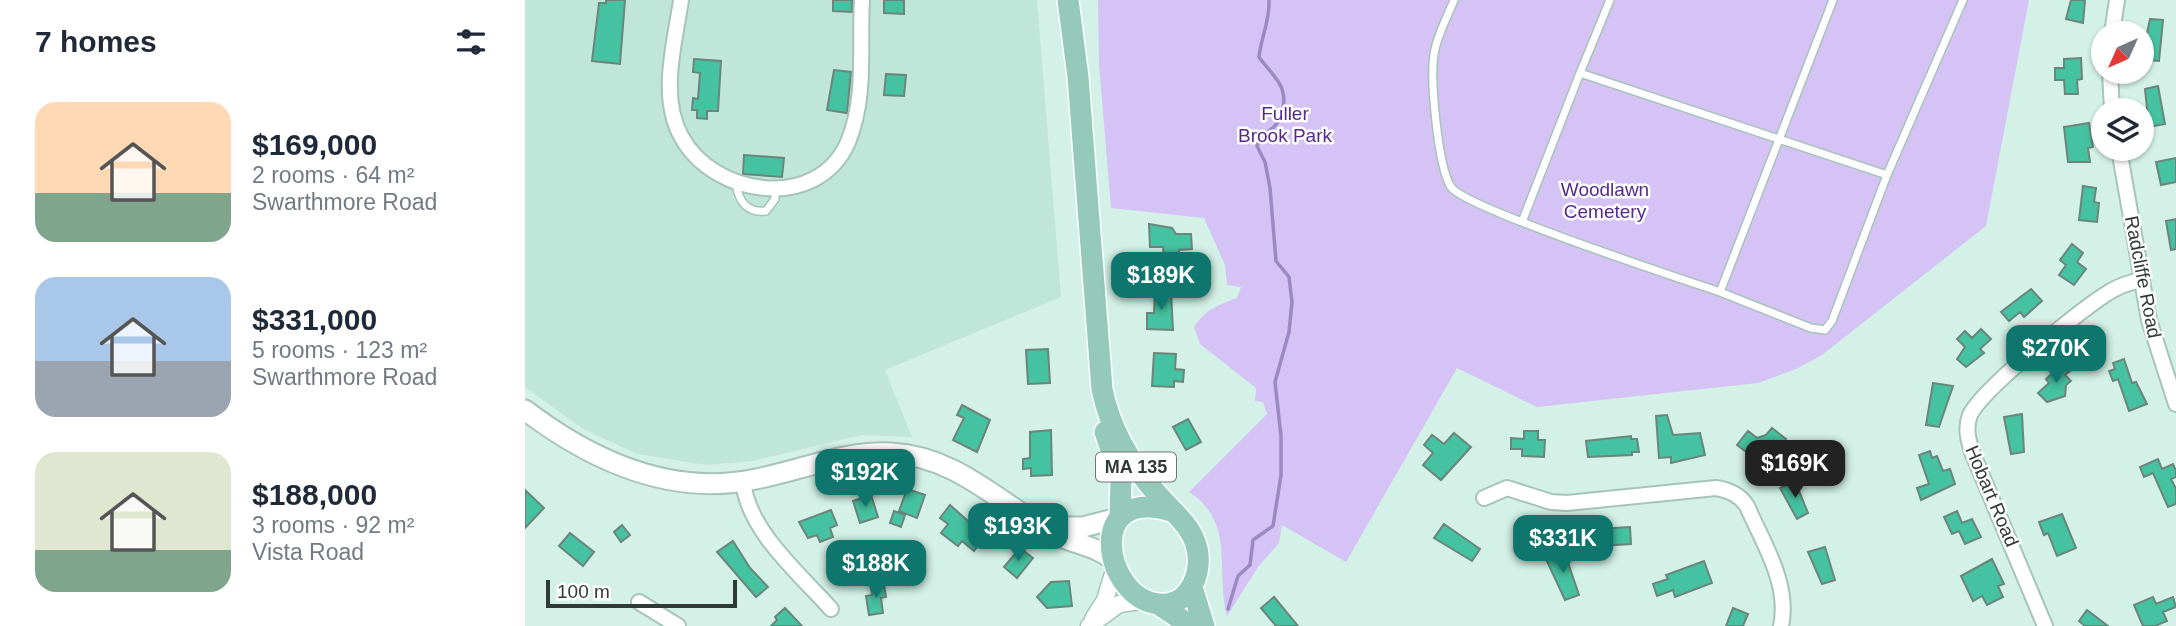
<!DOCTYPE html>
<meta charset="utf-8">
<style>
:root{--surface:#fff;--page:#f6f6f7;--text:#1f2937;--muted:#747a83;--accent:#0f766e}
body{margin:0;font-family:Helvetica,sans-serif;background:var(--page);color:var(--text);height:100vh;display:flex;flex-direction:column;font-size:26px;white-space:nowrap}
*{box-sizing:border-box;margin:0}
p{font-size:23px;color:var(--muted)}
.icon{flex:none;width:38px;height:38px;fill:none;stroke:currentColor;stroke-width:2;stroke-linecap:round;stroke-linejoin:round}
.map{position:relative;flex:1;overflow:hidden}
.drawer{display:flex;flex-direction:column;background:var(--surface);width:525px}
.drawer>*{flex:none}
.needle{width:46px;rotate:225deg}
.tools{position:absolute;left:1566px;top:21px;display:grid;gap:14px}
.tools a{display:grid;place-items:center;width:63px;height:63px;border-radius:50%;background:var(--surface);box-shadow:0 2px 5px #0004;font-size:35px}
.scale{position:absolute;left:21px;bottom:18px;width:191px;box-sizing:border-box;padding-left:7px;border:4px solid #303b37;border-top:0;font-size:19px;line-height:24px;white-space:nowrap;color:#303b37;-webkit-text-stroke:5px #fff;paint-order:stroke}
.price{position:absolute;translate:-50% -60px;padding:0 16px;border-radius:14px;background:var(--accent);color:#fff;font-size:23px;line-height:46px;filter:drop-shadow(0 2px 4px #0008)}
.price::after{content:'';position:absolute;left:50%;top:42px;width:21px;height:16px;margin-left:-10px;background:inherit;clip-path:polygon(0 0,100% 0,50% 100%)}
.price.current{background:#222;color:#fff}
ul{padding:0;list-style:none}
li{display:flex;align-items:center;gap:21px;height:175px;padding:0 35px}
li span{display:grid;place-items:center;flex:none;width:196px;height:140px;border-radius:21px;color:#555}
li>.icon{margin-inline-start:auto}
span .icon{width:84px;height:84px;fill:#fffc;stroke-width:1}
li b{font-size:30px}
h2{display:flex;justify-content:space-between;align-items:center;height:84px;padding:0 35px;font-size:30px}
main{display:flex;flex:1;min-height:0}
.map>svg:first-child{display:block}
</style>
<main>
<section class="drawer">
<h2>7 homes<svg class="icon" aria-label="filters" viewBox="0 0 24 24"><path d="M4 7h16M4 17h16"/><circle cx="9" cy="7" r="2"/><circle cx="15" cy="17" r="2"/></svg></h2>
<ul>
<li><span style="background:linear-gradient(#ffd9b3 65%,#7fa58c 0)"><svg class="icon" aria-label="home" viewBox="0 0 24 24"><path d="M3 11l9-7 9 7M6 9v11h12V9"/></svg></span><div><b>$169,000</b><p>2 rooms · 64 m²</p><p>Swarthmore Road</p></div></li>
<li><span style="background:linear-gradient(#a9c7e8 60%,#9aa5b1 0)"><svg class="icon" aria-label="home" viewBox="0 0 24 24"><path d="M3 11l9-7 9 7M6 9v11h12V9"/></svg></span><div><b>$331,000</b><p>5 rooms · 123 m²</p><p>Swarthmore Road</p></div></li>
<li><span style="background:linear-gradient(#dfe7d0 70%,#7fa58c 0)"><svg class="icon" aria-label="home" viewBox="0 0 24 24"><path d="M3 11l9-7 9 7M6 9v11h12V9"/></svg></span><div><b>$188,000</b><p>3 rooms · 92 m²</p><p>Vista Road</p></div></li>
</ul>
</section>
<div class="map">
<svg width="1651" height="626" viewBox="0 0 1651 626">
<rect width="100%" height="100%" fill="#d3f1e6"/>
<path fill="#c0e6d9" d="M0 0H512L536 297 360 370 387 437 337 435 228 461 181 465 112 454 58 429 0 387Z"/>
<path fill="#d5c3f5" d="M573 0H1504L1461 226 1297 355 1271 369 1233 383 1012 407 932 368 821 562 757 525 754 543 733 567 702 616C690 570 711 522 664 492L742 414 738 402 730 401 731 388 675 344 669 327C681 309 693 305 712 298L716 287 702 285 700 265 679 218 586 208 574 64Z"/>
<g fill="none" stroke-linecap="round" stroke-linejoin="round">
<path stroke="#9b89c2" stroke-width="3.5" d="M703 609 713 576 725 565 728 540 748 526 756 475V436L750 382 764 332 767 302 764 277 751 261 745 188 740 162 732 146 737 135C754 128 763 108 757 89 754 79 740 66 734 57 736 37 745 21 744 0"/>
</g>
<path fill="#45c2a1" stroke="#6a857c" stroke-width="2" d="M81 0H100L95 64 67 61 74 3H81Z
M308 0H327V12L308 11Z
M359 0H379V14L359 13Z
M1546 0H1560L1558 23 1541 19Z
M1625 19 1638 20 1634 61 1623 60 1624 53 1618 52Z
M1556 58 1557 79 1552 80 1553 94H1540L1539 80H1530V68H1539V59Z
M169 59 196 61 193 111H182V119L172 118V110H167L168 98 173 99 175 73 168 72Z
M309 70 326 72 322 113 302 110Z
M361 74 381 75 379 96 359 95Z
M1633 86 1640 124 1624 127 1620 89Z
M1564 123 1568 147 1563 148 1565 162H1543L1539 127Z
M219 155 259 158 257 177 218 174Z
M1651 158V182L1636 185 1631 162Z
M1558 186 1571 188 1569 202 1574 203 1572 222 1554 220Z
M1651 219V249L1646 250 1641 221Z
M624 224 647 228 651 234H666L667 249 654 250V264L639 265 638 247H625Z
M1547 244 1558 253 1552 262 1561 269 1549 285 1534 275 1541 265 1535 260Z
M1506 289 1517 301 1499 317 1495 312 1484 321 1476 312Z
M630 290 646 291 648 330 622 329V313H629Z
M1456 329 1466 339 1455 349 1459 353 1441 367 1432 359 1440 347 1432 339 1440 331 1447 338Z
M523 349 525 383 503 384 501 350Z
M629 353 651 354 650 369 659 370 658 382 649 381V387L627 386Z
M1599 359 1607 383 1611 382 1622 404 1604 411 1593 379 1588 381 1584 371 1590 369 1588 363Z
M1538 363 1545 371 1540 375 1546 381 1541 385 1540 396 1522 402 1513 393 1524 383 1521 379Z
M1408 383 1428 386 1414 427 1401 425Z
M437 405 465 420 452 452 428 440 439 418 432 415Z
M1497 414 1499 452 1486 454 1479 417Z
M1142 415 1148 435 1175 433 1180 455 1146 463V457L1134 458 1131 416Z
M663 419 676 442 661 450 648 427Z
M1247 428 1261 439 1243 463 1234 455 1231 459 1212 445 1223 431 1232 438 1241 435Z
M526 430 527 475 506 476V468L498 469V459L505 458V432Z
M999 431H1013V440H1020L1019 457 997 456V449H986V438L999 439Z
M929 433 946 447 916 480 898 465 908 453 899 445 907 435 919 444Z
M1106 436V439H1112L1114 452H1107V455L1063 457 1061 441Z
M1405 451 1407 458 1412 456 1418 471 1425 469 1430 484 1396 500 1392 488 1404 484 1394 455Z
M1633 459 1637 469 1648 464 1651 471V477L1646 479 1651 489V504L1643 507 1628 473 1619 477 1615 467Z
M1270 481 1283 513 1272 519 1255 488Z
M382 489 400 495 392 518 374 511Z
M0 490 19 508 0 528Z
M346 495 353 517 335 523 328 501Z
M425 505 460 536 449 551 437 541 433 546 416 533 423 524 415 518Z
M306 510 312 525 305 528 308 537 295 542 292 535 283 538 274 522Z
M369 511 380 515 376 527 365 523Z
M1432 511 1437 523 1447 519 1456 537 1440 544 1434 531 1427 534 1419 517Z
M1537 514 1551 548 1532 556 1523 533 1519 535 1514 522Z
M919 524 955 549 947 561 909 538Z
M97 525 105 535 96 542 89 532Z
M1105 527 1106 544 1075 546 1073 529Z
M45 533 69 552 58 566 34 546Z
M208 541 225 568 243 587 231 597 192 552Z
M1300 547 1310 580 1297 584 1283 552Z
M495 548 508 558 492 578 479 567Z
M1039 551 1054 595 1040 600 1021 559Z
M315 554 334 570 324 583 305 566Z
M1467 559 1479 584 1473 586 1478 597 1462 605 1457 596 1448 601 1436 576Z
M1179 561 1187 583 1150 597 1148 590 1132 596 1128 584 1143 579 1141 575Z
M544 581 547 606 522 608 512 597 526 582Z
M359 585 361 597 356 598 358 613 344 615 341 596 347 595 346 587Z
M749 597 773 626H751L736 608Z
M1628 597 1631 604 1648 597 1651 607 1638 612 1642 621 1630 626H1618L1609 605Z
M260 608 277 626H246L252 620 250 617Z
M1208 608 1223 614 1218 626H1201Z
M1562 610 1583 626H1560L1554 621Z"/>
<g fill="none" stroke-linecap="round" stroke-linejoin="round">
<defs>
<path id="service" d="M929 0C922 18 911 37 909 55 905 80 913 167 926 187 940 208 1157 279 1195 292
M1085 0 1055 73 1362 175
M1308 0 1195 292 1286 328 1300 330 1307 321 1362 175 1438 0
M211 184C214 202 222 213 241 211L250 199V188
M997 222 1055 73"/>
<path id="minor" d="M156 0C150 42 134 96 156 136 188 197 293 212 323 142 342 96 334 48 337 0
M1587 33 1592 0
M1585 72 1587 110
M1594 149 1624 320 1651 404
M218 482C224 532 274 573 306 609
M959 498 982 488 1026 502 1042 503 1191 488C1205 490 1215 495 1222 506 1238 543 1265 584 1256 626
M114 602 153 626
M1520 626 1447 452C1443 439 1440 428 1445 415 1457 389 1559 307 1586 291 1596 285 1606 282 1617 280"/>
<path id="tertiary" d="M568 619 580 600 590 567
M564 626 594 604 623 600"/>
<path id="secondary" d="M0 410C67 461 146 497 231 479 277 470 319 451 366 453 432 456 476 505 530 534 550 545 570 545 588 560
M525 527H558L593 518"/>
<path id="primary" d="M543 0 553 77 577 389C585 429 606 465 634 496 646 510 664 524 670 542 680 567 667 607 634 604 578 599 558 482 649 512
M580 432 596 478 595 514
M667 587 679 626
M633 604 666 626"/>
</defs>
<use href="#service" stroke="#a7c4ba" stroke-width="10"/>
<use href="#minor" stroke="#a7c4ba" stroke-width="18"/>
<use href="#tertiary" stroke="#a7c4ba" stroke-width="19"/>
<use href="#secondary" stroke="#a7c4ba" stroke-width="23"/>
<use href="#primary" stroke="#fff" stroke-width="24"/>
<use href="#service" stroke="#fff" stroke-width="7"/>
<use href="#minor" stroke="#fff" stroke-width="14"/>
<use href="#tertiary" stroke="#fff" stroke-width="16"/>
<use href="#secondary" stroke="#fff" stroke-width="19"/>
<use href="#primary" stroke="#95c9ba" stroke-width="21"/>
</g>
<g text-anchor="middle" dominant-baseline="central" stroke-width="5" stroke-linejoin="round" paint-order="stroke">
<rect fill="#fff" stroke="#6e7673" stroke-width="2" x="571" y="452.5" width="80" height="29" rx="5"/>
<g font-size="18" font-weight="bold" fill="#303b37">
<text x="611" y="467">MA 135</text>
</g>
<g font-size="19" fill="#552a89" stroke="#fff">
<text x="760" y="113">Fuller<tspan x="760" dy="22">Brook Park</tspan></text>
<text x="1080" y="189">Woodlawn<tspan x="1080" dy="22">Cemetery</tspan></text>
</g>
<g font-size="19" fill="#303b37" stroke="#fff">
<text transform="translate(1618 277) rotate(79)">Radcliffe Road</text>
<text transform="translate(1467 496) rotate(67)">Hobart Road</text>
</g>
</g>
</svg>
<div class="tools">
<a><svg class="needle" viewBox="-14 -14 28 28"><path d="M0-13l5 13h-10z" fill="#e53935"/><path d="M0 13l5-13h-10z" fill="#747a83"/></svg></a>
<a><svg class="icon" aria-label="layers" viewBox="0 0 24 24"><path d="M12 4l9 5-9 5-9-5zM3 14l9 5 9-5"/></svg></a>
</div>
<div class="scale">100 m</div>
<b class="price" style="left:636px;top:312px">$189K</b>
<b class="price" style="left:1531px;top:385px">$270K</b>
<b class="price current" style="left:1270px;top:500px">$169K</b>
<b class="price" style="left:340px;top:509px">$192K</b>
<b class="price" style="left:493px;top:563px">$193K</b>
<b class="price" style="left:1038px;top:575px">$331K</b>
<b class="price" style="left:351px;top:600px">$188K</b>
</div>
</main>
